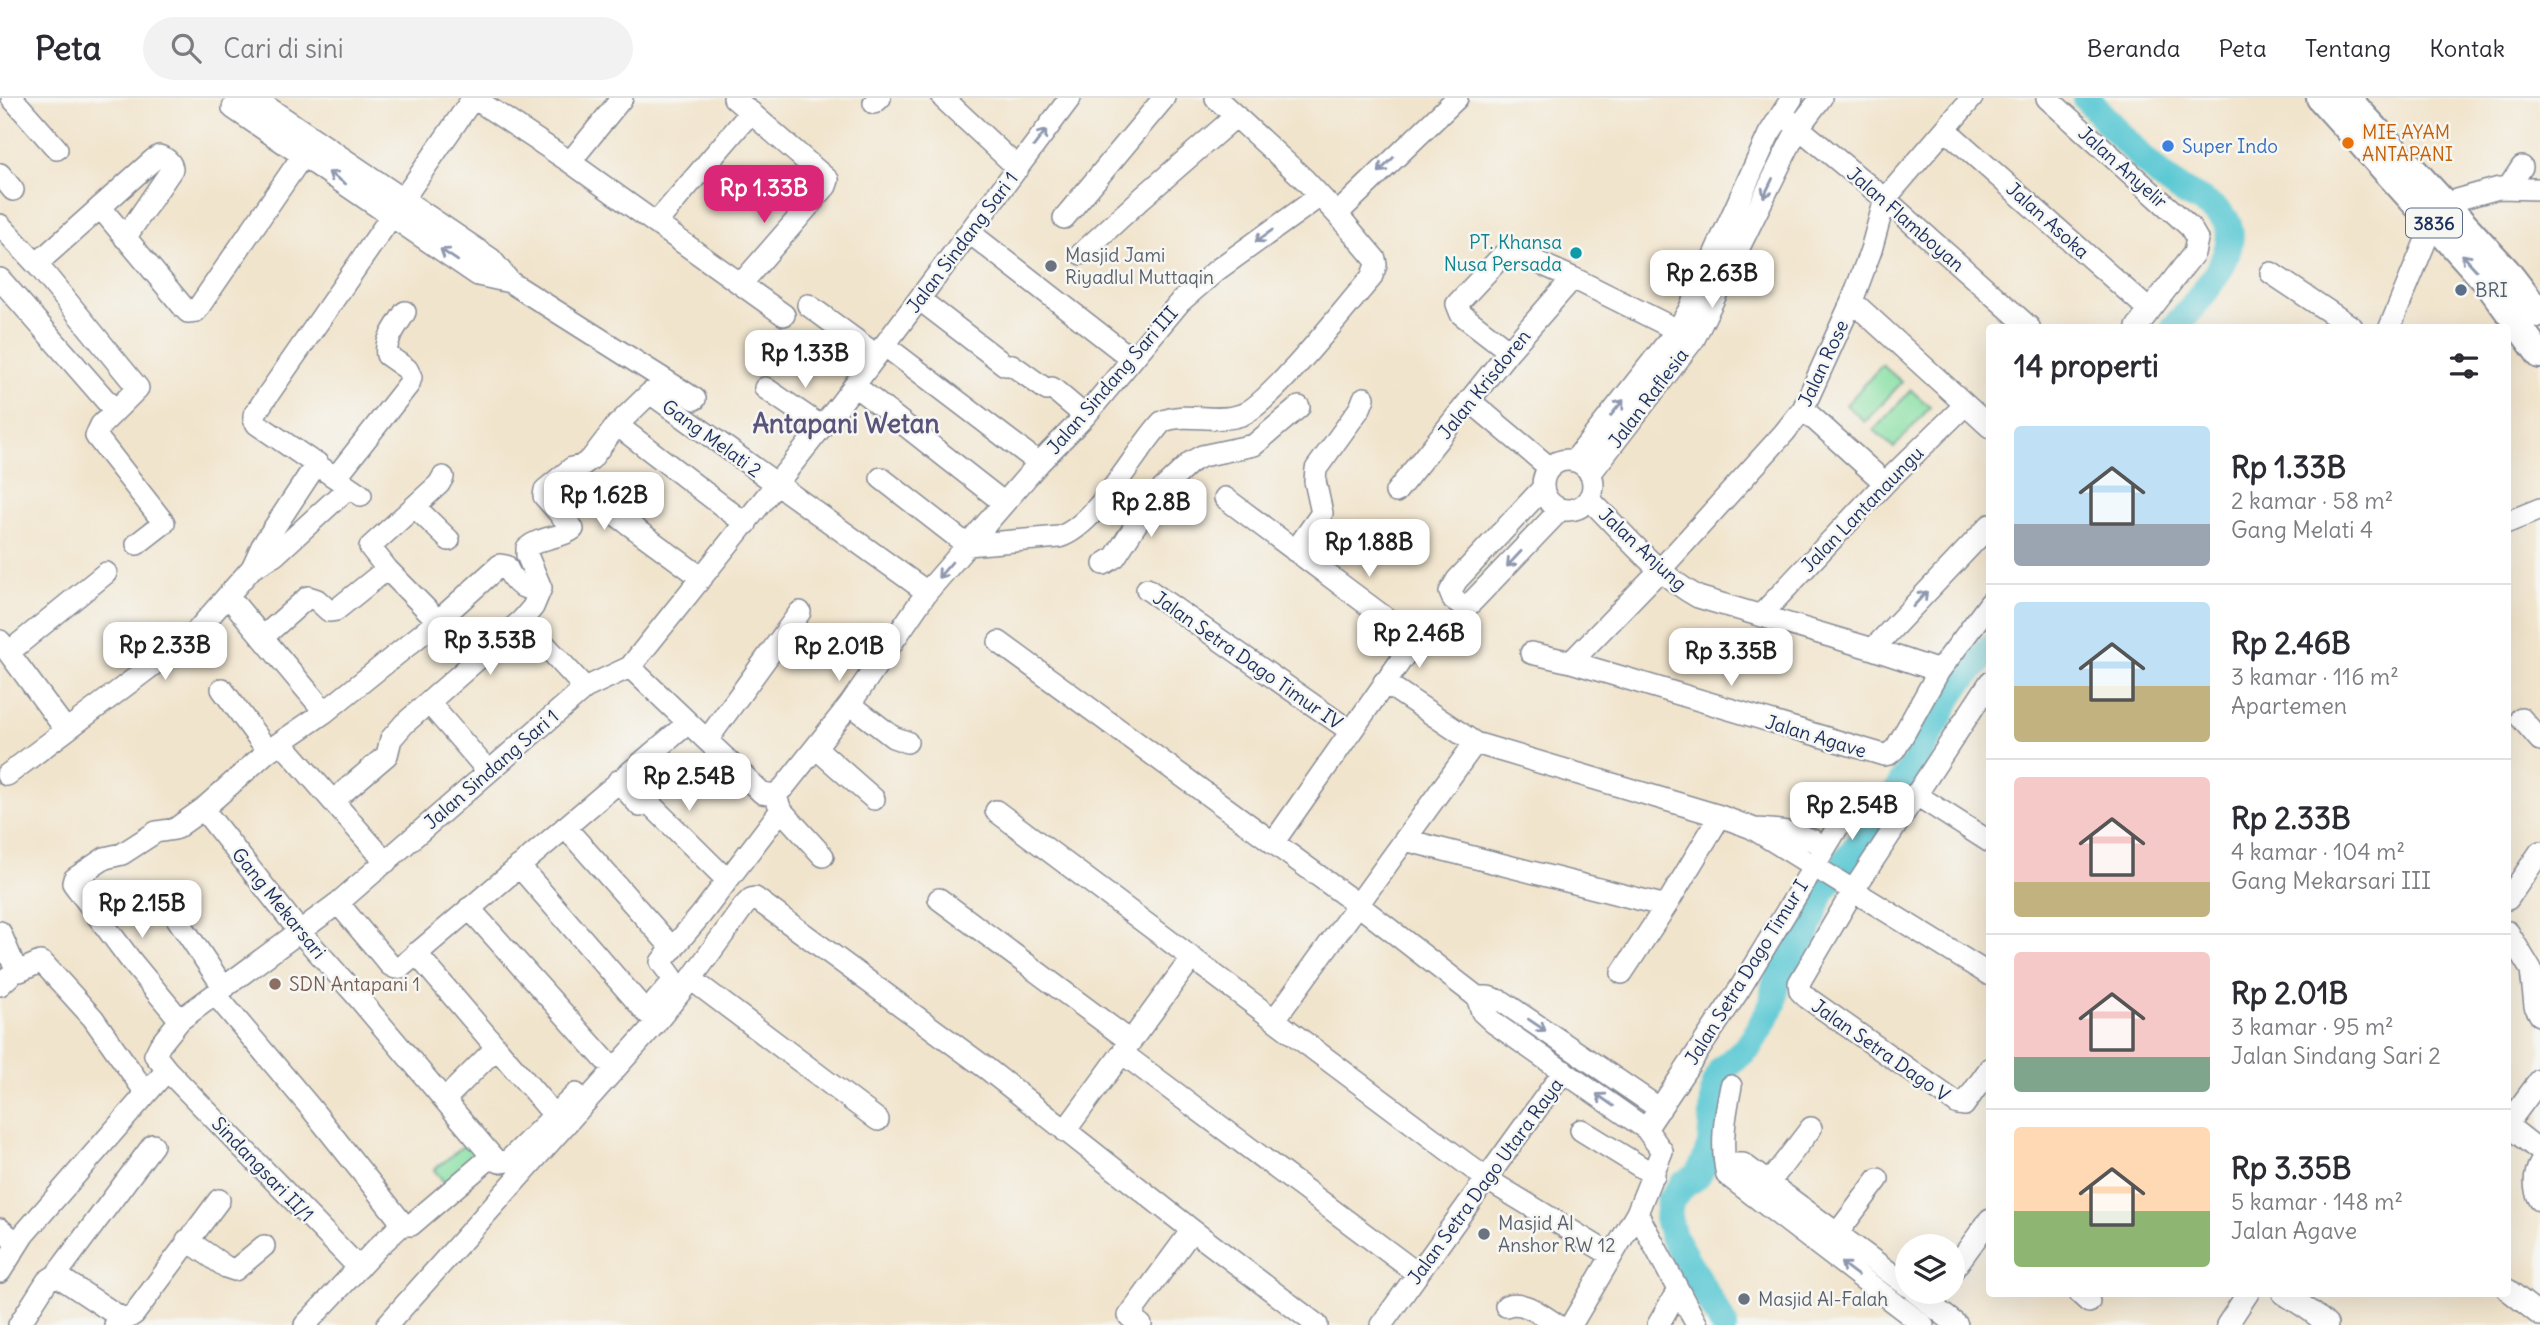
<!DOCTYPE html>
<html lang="id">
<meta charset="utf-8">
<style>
:root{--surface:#fff;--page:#f2f2f3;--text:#2b2b33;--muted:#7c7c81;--line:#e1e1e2;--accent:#db2777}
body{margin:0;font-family:Delius,sans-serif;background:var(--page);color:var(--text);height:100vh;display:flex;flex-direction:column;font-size:26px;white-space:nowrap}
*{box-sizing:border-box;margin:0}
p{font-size:23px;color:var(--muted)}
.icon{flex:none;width:38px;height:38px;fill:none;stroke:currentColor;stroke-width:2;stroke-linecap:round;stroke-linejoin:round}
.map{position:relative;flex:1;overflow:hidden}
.drawer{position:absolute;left:1986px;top:226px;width:525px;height:973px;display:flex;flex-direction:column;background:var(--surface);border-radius:7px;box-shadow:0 7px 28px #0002}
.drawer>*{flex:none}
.controls{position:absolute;left:1895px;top:1136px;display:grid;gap:14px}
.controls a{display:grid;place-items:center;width:70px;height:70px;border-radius:50%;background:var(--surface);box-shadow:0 7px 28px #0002;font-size:35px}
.price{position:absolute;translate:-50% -60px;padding:0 16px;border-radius:14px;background:#fff;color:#222;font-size:23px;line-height:46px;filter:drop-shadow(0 2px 4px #0008)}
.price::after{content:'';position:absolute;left:50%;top:42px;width:21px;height:16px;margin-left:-10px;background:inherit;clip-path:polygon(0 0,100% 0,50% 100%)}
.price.selected{background:var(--accent);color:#fff}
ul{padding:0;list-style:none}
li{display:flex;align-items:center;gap:21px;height:175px;padding:0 28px}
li+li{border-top:2px solid var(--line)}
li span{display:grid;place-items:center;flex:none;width:196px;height:140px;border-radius:7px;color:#555}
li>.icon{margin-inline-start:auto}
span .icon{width:84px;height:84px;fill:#fffc;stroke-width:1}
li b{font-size:30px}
h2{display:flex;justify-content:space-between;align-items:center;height:84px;padding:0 28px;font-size:30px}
header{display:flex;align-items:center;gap:42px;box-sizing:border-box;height:98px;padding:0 35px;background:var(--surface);border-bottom:2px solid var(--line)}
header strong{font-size:33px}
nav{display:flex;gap:38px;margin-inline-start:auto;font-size:24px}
.search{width:490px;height:63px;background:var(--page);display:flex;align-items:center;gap:18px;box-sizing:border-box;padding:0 24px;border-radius:38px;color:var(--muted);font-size:26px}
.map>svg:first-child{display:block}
</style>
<header>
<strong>Peta</strong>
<div class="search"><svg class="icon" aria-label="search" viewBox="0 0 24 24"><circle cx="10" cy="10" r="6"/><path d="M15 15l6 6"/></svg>Cari di sini</div>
<nav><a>Beranda</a><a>Peta</a><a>Tentang</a><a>Kontak</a></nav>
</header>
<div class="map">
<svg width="2540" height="1227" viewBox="0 0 2540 1227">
<rect width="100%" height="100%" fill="#f6f6f2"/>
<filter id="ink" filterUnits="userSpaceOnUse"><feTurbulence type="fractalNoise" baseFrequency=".0143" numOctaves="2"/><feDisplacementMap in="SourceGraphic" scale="14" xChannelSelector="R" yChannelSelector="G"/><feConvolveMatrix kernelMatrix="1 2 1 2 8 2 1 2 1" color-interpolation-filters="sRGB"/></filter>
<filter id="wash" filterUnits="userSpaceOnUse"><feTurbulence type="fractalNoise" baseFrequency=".00686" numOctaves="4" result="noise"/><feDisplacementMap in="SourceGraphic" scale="28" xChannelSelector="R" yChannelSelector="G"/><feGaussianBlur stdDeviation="1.57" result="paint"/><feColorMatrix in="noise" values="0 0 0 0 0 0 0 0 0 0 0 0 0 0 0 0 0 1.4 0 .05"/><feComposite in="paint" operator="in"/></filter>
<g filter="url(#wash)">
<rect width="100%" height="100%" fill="#f1e4cc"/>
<path fill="#86dfa3" stroke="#508780" stroke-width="2" d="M1882 267 1902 284 1865 324 1846 307Z
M1911 292 1930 309 1894 350 1874 332Z
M473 1040 488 1058 449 1090 434 1072Z"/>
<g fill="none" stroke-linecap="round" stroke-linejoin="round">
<path stroke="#5dc9d4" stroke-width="28" d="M2086 0C2112 28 2139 60 2169 84 2185 96 2204 102 2219 115 2254 143 2194 208 2175 229
M1724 1227 1673 1139 1668 1120 1670 1103 1682 1088 1697 1078 1704 1066 1711 1046 1715 986 1722 972 1749 948 1759 931 1773 906 1775 888 1780 874 1792 859 1806 836 1821 794 1882 716 1915 665 1953 592 1990 550"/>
</g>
</g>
<g filter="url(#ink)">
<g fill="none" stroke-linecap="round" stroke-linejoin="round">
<defs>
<path id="minor" d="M12 0 57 51
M237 0 233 10 478 177 510 184
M254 0 491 161 510 184 695 301
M474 0 570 64 784 217
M734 0 828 82 826 88 741 186
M943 0 1018 70
M2047 0 2190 129 2197 141 2194 155 2137 229
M874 5 880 0
M1788 21 1885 101 2029 229
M1946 32 2149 212
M570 64 622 0
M0 76 13 92
M2508 90 2522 69
M2445 105 2499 90 2540 91
M100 109 185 211 188 214 196 213 314 41
M1337 116 1457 0
M1064 120 1164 0
M656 125 751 14
M0 127 40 170 138 290 101 327 96 338 164 425 137 446
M970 135 1132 261
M1081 156 1143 99 1236 18
M41 162 153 62 159 58C165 60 171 64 172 71L125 140
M2271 175 2352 229
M0 181 109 306
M919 201 1005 267H1012L1047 292 1052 290 1085 318
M1852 203 1990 329
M808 207 876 257
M2390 229 2433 125
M884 247 1039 365
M1509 253 1461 216 1457 206 1502 158 1512 153 1573 180 1689 238
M854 287 1004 405
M765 290 822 329
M1470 303 1550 370
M1803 311 1885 385
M617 327 746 426
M1543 387a25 25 0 1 1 50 0a25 25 0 1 1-50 0Z
M1574 363 1678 231 1689 212 1769 36 1792 0
M566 376 600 405 702 480
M1590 376 1694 241 1790 46 1799 29 1821 0
M336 379 409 286 411 279 407 271 387 257C384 242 398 227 405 214
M881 380 967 447 1059 439C1096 428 1134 354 1162 324 1182 313 1216 326 1241 317 1269 308 1347 207 1371 180L1376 167 1375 161 1337 116 1304 81 1216 0
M1543 390 1457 482 1450 494 1453 501 1463 508 1470 506 1561 411
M1396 394 1509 253 1573 180
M361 397 257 326 254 321V317L473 0
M1225 400 1407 536 1412 541 1411 548 1273 745
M1589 401C1623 434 1656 476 1698 499L1873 551 1939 573
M415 409 449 442
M2508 424 2540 411
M1295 453 1322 415 1315 383 1316 371 1360 310 1364 300
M1104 466 1115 459 1153 400 1191 364 1202 358 1254 347 1299 309
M252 470 262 448 317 365
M1147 491 1349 632
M228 498 325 614
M1761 517 1885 385 1965 307
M522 522 585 590
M438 523 387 471 370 449 439 386 443 379
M263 539 308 499 317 502 329 513 336 512 387 471
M0 543 66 632
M999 544 1357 806 1477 899 1482 914 1494 925 1646 1031 1662 1053 1637 1115 1697 1227
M1873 551 1990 427
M9 554 106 475
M1531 555 1571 564 1884 657 1889 656 1896 650 1939 573 1990 505
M1571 564 1661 471 1784 335 1803 311 1852 203 1871 152 1885 101 1972 0
M630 569 762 695 775 697
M1384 584 1475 645 1720 718 1752 730 1990 877
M1990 584 1853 793 1799 885 1800 893 1806 899 1958 1006 1964 1007 1990 970
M222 591 268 653
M429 605 488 673
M850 606 893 639 907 644
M2521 620 2540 642
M707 642 800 514
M281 644 386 764
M816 650 874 701
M7 677 194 536 252 470 275 457 349 389
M618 683 640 708 647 703 727 782
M1915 696 1990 744
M775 697 784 689 850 606 927 494 1039 365 1085 318 1180 204 1217 172 1320 98
M333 703 387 657 391 641 404 626 522 522 533 509 541 490 527 457V450C541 438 560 441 573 431L544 398 545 392 572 370 581 368 591 361 617 327 650 295 927 494
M203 711 300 834 356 897 495 1062 500 1064 508 1063 576 996
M781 712 823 758
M996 713 1488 1082 1611 1157
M565 729 673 851
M1755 731C1783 732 1799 735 1825 748
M1405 742 1666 808
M519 768 646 914
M939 801 1130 943
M2508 801 2540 754
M166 804 224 890
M338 805 390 867 396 870 401 869 688 625
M469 810 605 962
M0 834 16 872
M2508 834 2531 872 2535 908 2540 917
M416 855 554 1017
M1622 875 1666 808 1720 718
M691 881 878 1022
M0 887 16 872 20 873 40 864 44 866 93 920 146 995
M215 896 310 1009 403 1126
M1477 899H1488L1503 904 1660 1011
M656 903 672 885V879L661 864 701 817 781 712 775 697
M1275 921 1475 645
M180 922 132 864 73 785 74 781 105 760 122 756 156 734 175 731 203 711 268 653 325 614 438 523 500 467 506 468C513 484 522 494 541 490
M1122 955 1418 1176
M167 972 359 1170
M1731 988C1725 1018 1720 1047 1727 1077L1923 1227
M445 1001 496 950
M2508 1025 2540 982
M2508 1028 2540 1053
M1646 1031 1739 892 1845 717
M1581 1032 1654 1077
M1065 1033 1191 861
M1725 1066H1743L1908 1188
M2540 1066C2534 1077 2533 1091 2540 1102
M1768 1086 1811 1030
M0 1131 17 1145
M1836 1137 1878 1081
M187 1142 226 1169 235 1172 264 1148
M1953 1172 1990 1121
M0 1174 24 1136 167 972 155 957 160 947 180 922 338 805 585 590 630 569 841 305 1070 0
M56 1177 153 1047
M2508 1192 2540 1217
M1915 1194 1957 1227
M2079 1195 2089 1204
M2283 1195C2299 1206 2314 1213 2327 1227
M1506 1208C1523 1201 1543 1218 1557 1227
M19 1227 47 1183 56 1177 120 1219
M115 1227 120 1219 128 1220 134 1216 219 1102
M305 1227 378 1149 403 1126 411 1127 492 1058
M387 1227 655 926 691 881 744 808 751 801 755 800 986 970 1192 1132 1317 1227
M1141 1227 1129 1218 1192 1132
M1381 1227 1564 973
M1571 1227 1637 1115
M1658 1227 1678 1192
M2227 1227 2248 1195"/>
<path id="major" d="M2320 0 2488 186 2540 257
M2347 0 2506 172 2540 216"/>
</defs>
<use href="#minor" stroke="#868a95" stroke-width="24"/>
<use href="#major" stroke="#868a95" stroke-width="30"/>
<use href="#minor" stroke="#fff" stroke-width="21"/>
<use href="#major" stroke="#fff" stroke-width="26"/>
</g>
<defs><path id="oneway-shaft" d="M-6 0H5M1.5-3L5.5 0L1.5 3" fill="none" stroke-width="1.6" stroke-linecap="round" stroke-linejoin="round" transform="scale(1.75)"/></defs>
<g stroke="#8d97ae">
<use href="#oneway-shaft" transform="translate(1040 40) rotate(-53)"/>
<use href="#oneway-shaft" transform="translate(1386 67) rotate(135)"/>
<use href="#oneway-shaft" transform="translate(337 80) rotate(-146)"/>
<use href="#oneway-shaft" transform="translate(1768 90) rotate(116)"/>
<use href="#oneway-shaft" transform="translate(1264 138) rotate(145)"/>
<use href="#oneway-shaft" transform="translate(449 157) rotate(-146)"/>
<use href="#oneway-shaft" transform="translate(2469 164) rotate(-132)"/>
<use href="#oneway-shaft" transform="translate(1617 310) rotate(-51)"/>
<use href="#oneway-shaft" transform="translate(1514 461) rotate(133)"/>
<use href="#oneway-shaft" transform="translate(945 472) rotate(131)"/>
<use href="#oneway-shaft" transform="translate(1920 501) rotate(-47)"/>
<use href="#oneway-shaft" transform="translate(1537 927) rotate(34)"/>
<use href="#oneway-shaft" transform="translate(1605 1002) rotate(-145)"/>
<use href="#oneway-shaft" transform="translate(1849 1171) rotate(-143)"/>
</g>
</g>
<circle fill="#e8710a" stroke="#f6f6f2" stroke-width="2.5" cx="2348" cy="45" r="7"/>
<circle fill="#3f7fe0" stroke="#f6f6f2" stroke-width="2.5" cx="2168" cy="48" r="7"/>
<circle fill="#0f9aa8" stroke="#f6f6f2" stroke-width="2.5" cx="1576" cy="155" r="7"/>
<g fill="#6b7280" stroke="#f6f6f2" stroke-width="2.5">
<circle cx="1051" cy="168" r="7"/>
<circle cx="1484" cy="1136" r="7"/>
<circle cx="1744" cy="1201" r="7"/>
</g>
<circle fill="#5c6f8a" stroke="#f6f6f2" stroke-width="2.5" cx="2461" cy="192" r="7"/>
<circle fill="#8d6e63" stroke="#f6f6f2" stroke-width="2.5" cx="275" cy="886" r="7"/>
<g text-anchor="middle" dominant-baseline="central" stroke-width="5" stroke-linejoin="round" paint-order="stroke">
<rect fill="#f6f6f2" stroke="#5d6b8a" stroke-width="2" x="2406" y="110.5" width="56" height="29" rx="5"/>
<g font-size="18" font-weight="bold" fill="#1b2f5e">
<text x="2434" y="125">3836</text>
</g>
<g font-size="19" fill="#c56008" stroke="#f6f6f2" text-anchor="start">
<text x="2362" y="34">MIE AYAM<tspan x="2362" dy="22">ANTAPANI</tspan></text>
</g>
<g font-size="19" fill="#366cbe" stroke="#f6f6f2" text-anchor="start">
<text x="2182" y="48">Super Indo</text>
</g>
<g font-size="19" fill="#1b2f5e" stroke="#f6f6f2">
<text transform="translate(2123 69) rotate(42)">Jalan Anyelir</text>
<text transform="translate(1906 121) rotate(41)">Jalan Flamboyan</text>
<text transform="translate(2048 122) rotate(42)">Jalan Asoka</text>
<text transform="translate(962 144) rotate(-53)">Jalan Sindang Sari 1</text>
<text transform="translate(1823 265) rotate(-65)">Jalan Rose</text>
<text transform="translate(1112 282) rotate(-49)">Jalan Sindang Sari III</text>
<text transform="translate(1484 286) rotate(-51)">Jalan Krisdoren</text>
<text transform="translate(1648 300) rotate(-53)">Jalan Raflesia</text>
<text transform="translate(712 340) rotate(36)">Gang Melati 2</text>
<text transform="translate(1862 411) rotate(-46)">Jalan Lantanaungu</text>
<text transform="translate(1643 451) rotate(43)">Jalan Anjung</text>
<text transform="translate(1248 562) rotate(35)">Jalan Setra Dago Timur IV</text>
<text transform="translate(1816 638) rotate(17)">Jalan Agave</text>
<text transform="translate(491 671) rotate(-41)">Jalan Sindang Sari 1</text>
<text transform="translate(279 805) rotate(51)">Gang Mekarsari</text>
<text transform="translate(1746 874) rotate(-58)">Jalan Setra Dago Timur I</text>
<text transform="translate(1881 952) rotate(35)">Jalan Setra Dago V</text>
<text transform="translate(263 1071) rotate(46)">Sindangsari II/1</text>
<text transform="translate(1485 1083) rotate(-54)">Jalan Setra Dago Utara Raya</text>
</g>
<g font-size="19" fill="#0d838f" stroke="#f6f6f2" text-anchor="end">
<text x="1562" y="144">PT. Khansa<tspan x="1562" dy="22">Nusa Persada</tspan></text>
</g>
<g font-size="19" fill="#5b616d" stroke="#f6f6f2" text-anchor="start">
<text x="1065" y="157">Masjid Jami<tspan x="1065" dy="22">Riyadlul Muttaqin</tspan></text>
<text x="1498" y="1125">Masjid Al<tspan x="1498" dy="22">Anshor RW 12</tspan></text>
<text x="1758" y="1201">Masjid Al-Falah</text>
</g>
<g font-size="19" fill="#4e5e75" stroke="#f6f6f2" text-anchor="start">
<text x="2475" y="192">BRI</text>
</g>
<g font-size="19" fill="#785e54" stroke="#f6f6f2" text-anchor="start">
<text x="289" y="886">SDN Antapani 1</text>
</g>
<g font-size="26" font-weight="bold" fill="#5a537c" stroke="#f6f6f2">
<text x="846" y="325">Antapani Wetan</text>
</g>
</g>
</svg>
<div class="controls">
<a><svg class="icon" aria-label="layers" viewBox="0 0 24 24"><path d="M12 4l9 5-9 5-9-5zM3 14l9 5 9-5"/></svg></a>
</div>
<b class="price selected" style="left:764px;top:127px">Rp 1.33B</b>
<b class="price" style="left:1712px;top:212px">Rp 2.63B</b>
<b class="price" style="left:805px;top:292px">Rp 1.33B</b>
<b class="price" style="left:604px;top:434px">Rp 1.62B</b>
<b class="price" style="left:1151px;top:441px">Rp 2.8B</b>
<b class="price" style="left:1369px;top:481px">Rp 1.88B</b>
<b class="price" style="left:1419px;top:572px">Rp 2.46B</b>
<b class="price" style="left:490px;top:579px">Rp 3.53B</b>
<b class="price" style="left:165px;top:584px">Rp 2.33B</b>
<b class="price" style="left:839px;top:585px">Rp 2.01B</b>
<b class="price" style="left:1731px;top:590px">Rp 3.35B</b>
<b class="price" style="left:689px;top:715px">Rp 2.54B</b>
<b class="price" style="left:1852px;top:744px">Rp 2.54B</b>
<b class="price" style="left:142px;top:842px">Rp 2.15B</b>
<section class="drawer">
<h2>14 properti<svg class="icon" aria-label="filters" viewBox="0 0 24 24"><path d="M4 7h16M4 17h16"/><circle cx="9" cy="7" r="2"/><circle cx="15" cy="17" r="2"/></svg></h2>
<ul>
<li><span style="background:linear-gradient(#bfe0f5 70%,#9aa5b1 0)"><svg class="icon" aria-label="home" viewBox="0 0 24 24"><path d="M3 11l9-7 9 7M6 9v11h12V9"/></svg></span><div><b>Rp 1.33B</b><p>2 kamar · 58 m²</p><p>Gang Melati 4</p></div></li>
<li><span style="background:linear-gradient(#bfe0f5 60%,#c2b280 0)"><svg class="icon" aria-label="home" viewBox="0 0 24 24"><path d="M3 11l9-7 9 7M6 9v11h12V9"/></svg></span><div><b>Rp 2.46B</b><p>3 kamar · 116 m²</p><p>Apartemen</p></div></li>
<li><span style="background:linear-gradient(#f6c9c9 75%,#c2b280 0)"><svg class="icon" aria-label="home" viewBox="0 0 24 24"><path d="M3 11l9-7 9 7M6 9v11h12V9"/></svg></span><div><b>Rp 2.33B</b><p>4 kamar · 104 m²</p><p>Gang Mekarsari III</p></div></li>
<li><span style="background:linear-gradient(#f6c9c9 75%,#7fa58c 0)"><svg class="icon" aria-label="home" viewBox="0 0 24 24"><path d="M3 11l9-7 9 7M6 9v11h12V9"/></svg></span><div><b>Rp 2.01B</b><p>3 kamar · 95 m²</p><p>Jalan Sindang Sari 2</p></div></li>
<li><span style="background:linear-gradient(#ffd9b3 60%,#8fb573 0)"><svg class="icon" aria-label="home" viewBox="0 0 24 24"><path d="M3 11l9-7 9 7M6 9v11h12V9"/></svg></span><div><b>Rp 3.35B</b><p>5 kamar · 148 m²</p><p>Jalan Agave</p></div></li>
</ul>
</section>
</div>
